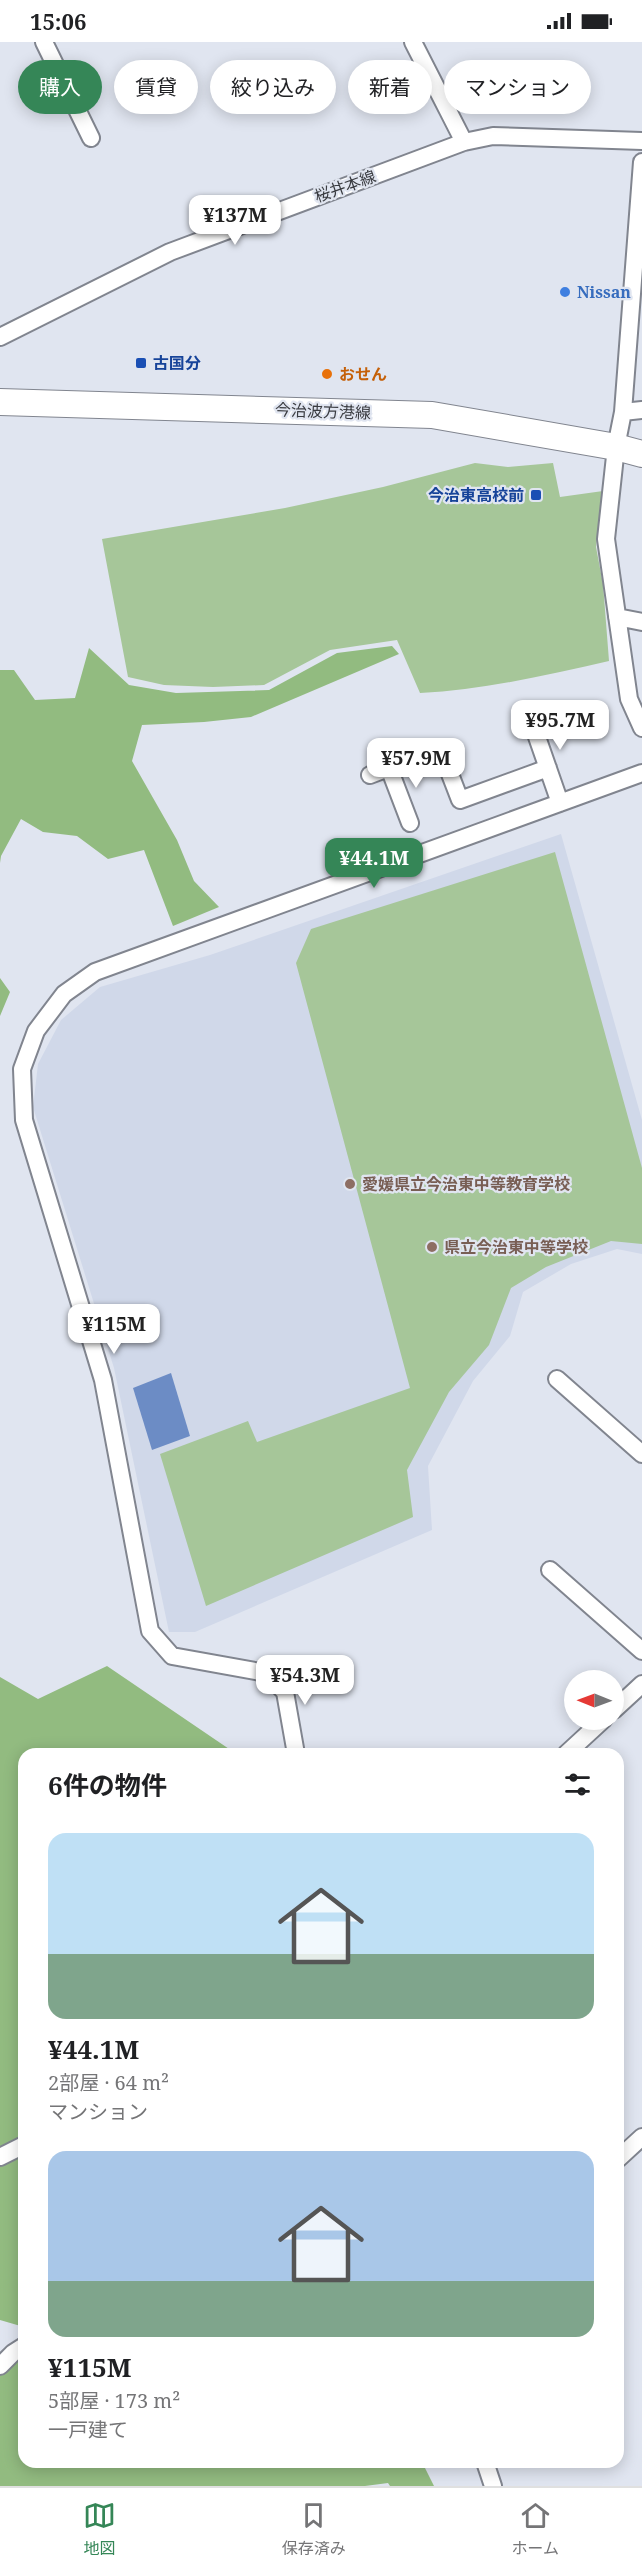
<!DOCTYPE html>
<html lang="ja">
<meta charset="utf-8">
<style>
:root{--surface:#fff;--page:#f6f6f6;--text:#202124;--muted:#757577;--line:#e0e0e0;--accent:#358657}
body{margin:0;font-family:"Noto Serif","Noto Sans JP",serif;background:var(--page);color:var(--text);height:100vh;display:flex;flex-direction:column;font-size:22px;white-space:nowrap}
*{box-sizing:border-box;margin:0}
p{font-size:20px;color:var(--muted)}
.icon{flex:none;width:33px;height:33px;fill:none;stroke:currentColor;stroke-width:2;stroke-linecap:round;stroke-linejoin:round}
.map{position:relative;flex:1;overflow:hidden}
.sheet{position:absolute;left:18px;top:1706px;width:606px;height:720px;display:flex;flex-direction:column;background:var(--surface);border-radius:18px;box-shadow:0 3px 15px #0003}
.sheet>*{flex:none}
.top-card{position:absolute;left:18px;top:18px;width:606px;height:54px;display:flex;gap:12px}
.needle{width:39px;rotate:271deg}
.controls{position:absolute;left:564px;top:1628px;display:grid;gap:12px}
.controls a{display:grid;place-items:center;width:60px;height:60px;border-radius:50%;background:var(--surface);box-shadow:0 3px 15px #0003;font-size:30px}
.price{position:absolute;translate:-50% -51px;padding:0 14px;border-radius:12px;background:#fff;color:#222;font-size:20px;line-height:39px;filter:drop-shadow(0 2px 3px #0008)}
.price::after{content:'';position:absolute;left:50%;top:36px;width:18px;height:14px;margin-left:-9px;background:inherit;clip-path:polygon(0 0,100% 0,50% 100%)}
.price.on{background:var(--accent);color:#fff}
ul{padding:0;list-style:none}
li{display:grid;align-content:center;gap:12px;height:318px;padding:0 30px}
li span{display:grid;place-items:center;height:186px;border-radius:18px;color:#555}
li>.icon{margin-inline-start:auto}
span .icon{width:108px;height:108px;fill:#fffc;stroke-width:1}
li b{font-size:26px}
h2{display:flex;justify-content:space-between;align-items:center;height:72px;padding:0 30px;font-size:26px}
.chip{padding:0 21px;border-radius:27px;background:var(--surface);box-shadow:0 3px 15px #0003;font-size:21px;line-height:54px}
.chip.on{background:var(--accent);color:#fff}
.status{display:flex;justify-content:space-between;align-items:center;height:42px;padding:0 30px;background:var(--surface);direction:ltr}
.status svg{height:16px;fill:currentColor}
.dock{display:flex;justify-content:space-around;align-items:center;height:84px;border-top:2px solid var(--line);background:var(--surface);font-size:16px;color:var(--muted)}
.dock a{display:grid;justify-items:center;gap:3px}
.dock .on{color:var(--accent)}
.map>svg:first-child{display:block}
</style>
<div class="status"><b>15:06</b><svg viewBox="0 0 49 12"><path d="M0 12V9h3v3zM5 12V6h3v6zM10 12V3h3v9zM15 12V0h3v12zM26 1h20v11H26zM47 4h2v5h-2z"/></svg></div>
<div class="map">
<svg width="642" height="2444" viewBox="0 0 642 2444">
<rect width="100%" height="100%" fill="#e0e5f0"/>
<path fill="#d0d8e9" d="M561 792 642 1078V1212L617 1207 571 1222 523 1250 510 1294 473 1339 428 1424 432 1488 195 1590H169L114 1326 33 1065 38 1022 61 978 100 945 210 913Z"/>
<path fill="#a6c699" d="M475 421 508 425 553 421 560 455 603 449 596 505 603 542 609 619C547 633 483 648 420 651L397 598 330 608 264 643 213 645 164 643 128 635 102 497 285 466 383 445Z
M555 810 642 1126V1202L611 1199 546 1225 511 1246 489 1303 449 1350 407 1428 413 1475 206 1564 160 1412 248 1379 257 1400 410 1346 296 921 311 887Z"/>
<path fill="#92bb80" d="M392 604 399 612 251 675 204 680 142 683 132 719 177 798 194 839 219 865 173 884 144 808 108 817 77 794 43 790 21 777 1 814 0 821V628H14L35 658 75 656 89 606 129 643 176 651 269 648 337 611Z
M0 936 10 950 0 974Z
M107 1624 235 1711 24 1712V2285L0 2278V1635L38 1657Z
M24 2304V2420H422L434 2444H390L388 2441 365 2444H0V2334Z"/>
<path fill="#6c8cc5" d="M171 1331 190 1394 152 1408 133 1346Z"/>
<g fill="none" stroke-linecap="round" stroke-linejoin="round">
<defs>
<path id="minor" d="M44 0 91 96
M413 0 464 100
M642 120 623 370 616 405 606 497 629 657 642 686
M0 295 170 210 464 100 493 94 642 99
M623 370 642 368
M617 575 642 580
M528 669 560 761
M389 726 410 781
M370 733 440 706 460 758 548 726
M557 1337 642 1412
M550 1528 642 1609
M614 1668 642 1642
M296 1712 285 1650 266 1631 172 1614 150 1589 103 1338 24 1078 22 1027 36 989 64 952 95 930 642 731
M566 1712 604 1677
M0 2115 24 2103
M618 2117 642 2095
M0 2324 13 2311 24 2304
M485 2420 493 2444"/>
<path id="primary" d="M0 360 432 373 616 405 642 412"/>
</defs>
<use href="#minor" stroke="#81858f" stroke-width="20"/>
<use href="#primary" stroke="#81858f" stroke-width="28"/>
<use href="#minor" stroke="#fff" stroke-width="16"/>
<use href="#primary" stroke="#fff" stroke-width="26"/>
</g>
<circle fill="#3f7fe0" stroke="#e0e5f0" stroke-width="2" cx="565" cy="250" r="6"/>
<g fill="#1a4fb4" stroke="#e0e5f0" stroke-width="2">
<rect x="135" y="315" width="12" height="12" rx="3"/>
<rect x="530" y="447" width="12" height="12" rx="3"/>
</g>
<circle fill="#e8710a" stroke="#e0e5f0" stroke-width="2" cx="327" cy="332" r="6"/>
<g fill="#8d6e63" stroke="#e0e5f0" stroke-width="2">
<circle cx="350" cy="1142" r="6"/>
<circle cx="432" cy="1205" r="6"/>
</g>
<g text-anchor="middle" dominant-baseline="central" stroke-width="4.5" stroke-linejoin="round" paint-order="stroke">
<g font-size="16" fill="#3a3c41" stroke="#e0e5f0">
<text transform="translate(345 144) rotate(-20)">桜井本線</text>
<text transform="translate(323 369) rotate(2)">今治波方港線</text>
</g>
<g font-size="16" font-weight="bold" fill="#366cbe" stroke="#e0e5f0" text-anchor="start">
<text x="577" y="250">Nissan</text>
</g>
<g font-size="16" font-weight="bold" fill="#164399" stroke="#e0e5f0" text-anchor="start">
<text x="153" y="321">古国分</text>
<text x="524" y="453" text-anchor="end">今治東高校前</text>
</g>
<g font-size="16" font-weight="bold" fill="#c56008" stroke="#e0e5f0" text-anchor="start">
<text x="339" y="332">おせん</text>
</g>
<g font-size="16" font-weight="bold" fill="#785e54" stroke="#e0e5f0" text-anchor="start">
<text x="362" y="1142">愛媛県立今治東中等教育学校</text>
<text x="444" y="1205">県立今治東中等学校</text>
</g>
</g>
</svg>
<div class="controls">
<a><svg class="needle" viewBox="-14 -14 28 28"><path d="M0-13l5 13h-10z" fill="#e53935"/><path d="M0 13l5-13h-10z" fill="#757577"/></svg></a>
</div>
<b class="price" style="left:235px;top:204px">¥137M</b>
<b class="price" style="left:560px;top:709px">¥95.7M</b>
<b class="price" style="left:416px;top:747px">¥57.9M</b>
<b class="price on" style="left:374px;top:847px">¥44.1M</b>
<b class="price" style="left:114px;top:1313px">¥115M</b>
<b class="price" style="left:305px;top:1664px">¥54.3M</b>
<div class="top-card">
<a class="chip on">購入</a>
<a class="chip">賃貸</a>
<a class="chip">絞り込み</a>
<a class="chip">新着</a>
<a class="chip">マンション</a>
</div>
<section class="sheet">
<h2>6件の物件<svg class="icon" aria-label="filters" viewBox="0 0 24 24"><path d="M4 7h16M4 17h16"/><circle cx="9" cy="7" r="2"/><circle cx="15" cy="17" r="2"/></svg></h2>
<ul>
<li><span style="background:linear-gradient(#bfe0f5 65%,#7fa58c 0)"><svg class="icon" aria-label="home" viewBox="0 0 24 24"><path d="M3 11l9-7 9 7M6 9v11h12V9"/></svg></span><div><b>¥44.1M</b><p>2部屋 · 64 m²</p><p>マンション</p></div></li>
<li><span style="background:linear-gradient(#a9c7e8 70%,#7fa58c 0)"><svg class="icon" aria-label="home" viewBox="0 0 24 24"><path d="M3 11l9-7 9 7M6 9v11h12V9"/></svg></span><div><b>¥115M</b><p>5部屋 · 173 m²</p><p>一戸建て</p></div></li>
</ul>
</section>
</div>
<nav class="dock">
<a class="on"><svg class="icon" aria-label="map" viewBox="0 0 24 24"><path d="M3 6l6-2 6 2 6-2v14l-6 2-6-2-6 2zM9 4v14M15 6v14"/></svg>地図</a>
<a><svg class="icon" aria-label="saved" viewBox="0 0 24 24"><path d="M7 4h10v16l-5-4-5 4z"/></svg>保存済み</a>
<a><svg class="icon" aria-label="home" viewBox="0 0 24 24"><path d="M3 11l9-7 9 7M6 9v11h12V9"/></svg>ホーム</a>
</nav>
